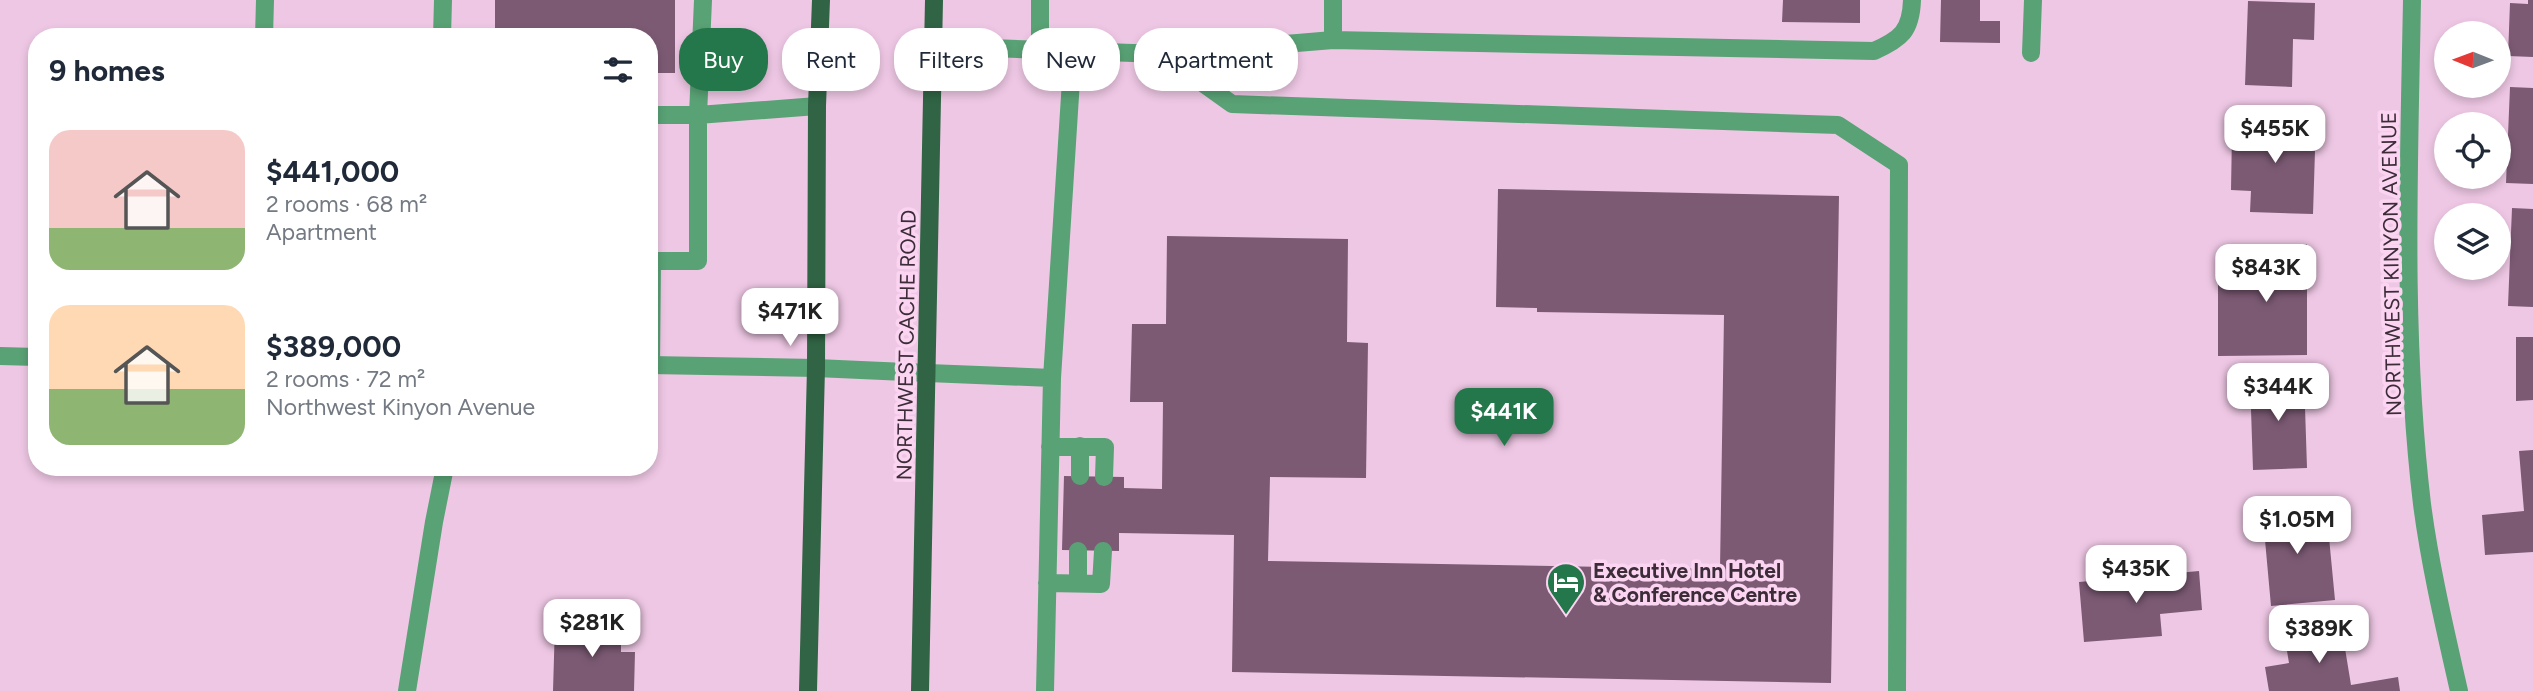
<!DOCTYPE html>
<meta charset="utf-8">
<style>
:root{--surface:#fff;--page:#f2f2f3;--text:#1f2937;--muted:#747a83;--accent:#23774a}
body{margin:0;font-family:Figtree,sans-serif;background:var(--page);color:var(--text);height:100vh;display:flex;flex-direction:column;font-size:26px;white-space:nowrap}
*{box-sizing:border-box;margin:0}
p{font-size:23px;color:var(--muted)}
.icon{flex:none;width:38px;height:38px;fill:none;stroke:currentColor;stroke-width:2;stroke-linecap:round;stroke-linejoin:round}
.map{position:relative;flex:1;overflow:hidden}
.details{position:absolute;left:28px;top:28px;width:630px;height:448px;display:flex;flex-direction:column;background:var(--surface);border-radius:28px;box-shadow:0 4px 10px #0003}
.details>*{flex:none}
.top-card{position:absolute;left:679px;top:28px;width:665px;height:63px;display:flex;gap:14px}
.needle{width:46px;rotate:271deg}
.buttons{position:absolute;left:2434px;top:21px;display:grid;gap:14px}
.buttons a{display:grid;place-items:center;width:77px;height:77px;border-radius:50%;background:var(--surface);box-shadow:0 4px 10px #0003;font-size:35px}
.price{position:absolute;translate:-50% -60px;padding:0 16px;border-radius:14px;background:#fff;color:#222;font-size:23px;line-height:46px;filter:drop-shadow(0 2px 4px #0008)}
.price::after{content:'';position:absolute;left:50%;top:42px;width:21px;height:16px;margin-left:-10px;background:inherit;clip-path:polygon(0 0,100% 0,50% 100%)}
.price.on{background:var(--accent);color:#fff}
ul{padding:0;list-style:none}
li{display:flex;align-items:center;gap:21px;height:175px;padding:0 21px}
li span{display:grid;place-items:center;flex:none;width:196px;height:140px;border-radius:21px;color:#555}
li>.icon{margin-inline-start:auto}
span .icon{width:84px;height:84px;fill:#fffc;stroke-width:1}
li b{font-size:30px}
h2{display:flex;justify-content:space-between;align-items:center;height:84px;padding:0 21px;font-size:30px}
.chip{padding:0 24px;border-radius:28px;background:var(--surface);box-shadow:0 4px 10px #0003;font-size:24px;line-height:63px}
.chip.on{background:var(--accent);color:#fff}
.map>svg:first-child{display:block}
</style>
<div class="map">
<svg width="2533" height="691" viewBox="0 0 2533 691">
<rect width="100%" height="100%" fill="#eec7e4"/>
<path fill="#7c5a74" d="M495 0H675V73H649V37H495Z
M1783 0H1860V23L1782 22Z
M1941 0H1980V21H2000V43L1940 42Z
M2528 0H2533V57L2508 56 2510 3 2528 4Z
M2248 1 2315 3 2314 40 2293 39 2292 87 2245 85Z
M111 33 197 34V37H111Z
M2510 87 2533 88V184L2506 183Z
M2251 114 2305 115 2304 151H2315L2313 214 2250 212 2251 191 2231 190 2232 133 2251 134Z
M1498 189 1839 196 1831 683 1232 672 1234 535 1119 533V551L1062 550 1064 476 1124 477V488L1162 489 1163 402H1130L1132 324H1166L1167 236 1348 239 1347 342 1368 343 1366 478 1270 477 1268 561 1720 569 1724 315 1537 312V308L1496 307Z
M2512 208 2533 209V307L2508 306Z
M2307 244V355L2218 356V284H2244V245Z
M2516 337H2533V400L2516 401Z
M2304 377 2307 468 2253 470 2250 379Z
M2533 450V552L2485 555 2482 515 2524 511 2519 451Z
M2309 502 2311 528 2328 527 2335 600 2271 606 2262 507Z
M2199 571 2202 610 2160 614 2162 636 2084 642 2079 582Z
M555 623 621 625V652H635L634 691H553Z
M2341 624 2351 685 2398 677 2400 691H2269L2265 667 2289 663 2284 633Z"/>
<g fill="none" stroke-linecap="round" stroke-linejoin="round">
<path stroke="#59a275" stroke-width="18" d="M1040 0V49
M264 37 265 0
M442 37 443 0
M1333 40V0
M933 46 1162 54 1333 40 1874 51C1901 39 1911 31 1912 0
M2031 53 2033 0
M1162 54 1232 104 1838 125 1899 165 1897 691
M649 115H698L817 106
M649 261H698V115L703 0
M651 365 652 261
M928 373 1052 378
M1050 447H1105L1104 477
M1080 476V446
M1047 583 1101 584 1103 551
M1078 583V551
M407 691 434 522 445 467
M1045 691 1052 378 1073 49"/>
<path stroke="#59a275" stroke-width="18" d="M2412 0C2409 167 2402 337 2422 504 2430 566 2445 629 2459 691
M0 356 37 357
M649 365 816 368 928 373"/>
<path stroke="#306444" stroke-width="18" d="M808 691 816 368 817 106 821 0
M920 691 934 0"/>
</g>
<defs>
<symbol id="hotel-pin" viewBox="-11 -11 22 30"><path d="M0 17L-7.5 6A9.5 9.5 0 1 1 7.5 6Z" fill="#23774a" stroke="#fbd4f1"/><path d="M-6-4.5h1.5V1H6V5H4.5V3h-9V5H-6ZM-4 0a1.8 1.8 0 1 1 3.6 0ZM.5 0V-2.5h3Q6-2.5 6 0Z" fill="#fff"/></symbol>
</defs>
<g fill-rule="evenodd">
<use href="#hotel-pin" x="1544" y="560" width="44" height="60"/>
</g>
<g text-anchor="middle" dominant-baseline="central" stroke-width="7" stroke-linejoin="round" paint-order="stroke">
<g font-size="21" fill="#3b2c37" stroke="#fbd4f1">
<text transform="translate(2391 264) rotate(-91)">NORTHWEST KINYON AVENUE</text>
<text transform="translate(906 345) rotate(-89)">NORTHWEST CACHE ROAD</text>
</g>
<g font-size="21" font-weight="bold" fill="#3b2c37" stroke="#fbd4f1" text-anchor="start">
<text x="1593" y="570">Executive Inn Hotel<tspan x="1593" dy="24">&amp; Conference Centre</tspan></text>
</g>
</g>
</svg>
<div class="buttons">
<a><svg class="needle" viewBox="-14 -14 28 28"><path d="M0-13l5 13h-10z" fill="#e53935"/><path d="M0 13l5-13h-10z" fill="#747a83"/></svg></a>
<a><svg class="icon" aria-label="locate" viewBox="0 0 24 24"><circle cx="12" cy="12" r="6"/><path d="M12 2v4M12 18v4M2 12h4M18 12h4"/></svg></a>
<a><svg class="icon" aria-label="layers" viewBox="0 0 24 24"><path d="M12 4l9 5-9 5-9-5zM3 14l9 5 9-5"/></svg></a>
</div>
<b class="price" style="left:2275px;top:165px">$455K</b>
<b class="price" style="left:2266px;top:304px">$843K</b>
<b class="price" style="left:790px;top:348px">$471K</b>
<b class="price" style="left:2278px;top:423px">$344K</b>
<b class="price on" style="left:1504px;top:448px">$441K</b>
<b class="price" style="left:2297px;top:556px">$1.05M</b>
<b class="price" style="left:2136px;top:605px">$435K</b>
<b class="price" style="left:592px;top:659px">$281K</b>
<b class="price" style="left:2319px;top:665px">$389K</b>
<div class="top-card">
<a class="chip on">Buy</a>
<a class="chip">Rent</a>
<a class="chip">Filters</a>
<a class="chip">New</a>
<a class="chip">Apartment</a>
</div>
<section class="details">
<h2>9 homes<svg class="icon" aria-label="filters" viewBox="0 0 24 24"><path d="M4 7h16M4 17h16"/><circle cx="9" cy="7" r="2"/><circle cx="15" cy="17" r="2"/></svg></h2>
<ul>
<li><span style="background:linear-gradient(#f6c9c9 70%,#8fb573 0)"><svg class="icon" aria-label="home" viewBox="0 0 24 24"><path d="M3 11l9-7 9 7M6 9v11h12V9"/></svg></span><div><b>$441,000</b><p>2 rooms · 68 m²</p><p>Apartment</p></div></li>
<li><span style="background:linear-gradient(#ffd9b3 60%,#8fb573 0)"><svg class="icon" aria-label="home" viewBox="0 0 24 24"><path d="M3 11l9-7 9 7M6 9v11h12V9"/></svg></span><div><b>$389,000</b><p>2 rooms · 72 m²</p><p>Northwest Kinyon Avenue</p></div></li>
</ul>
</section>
</div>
